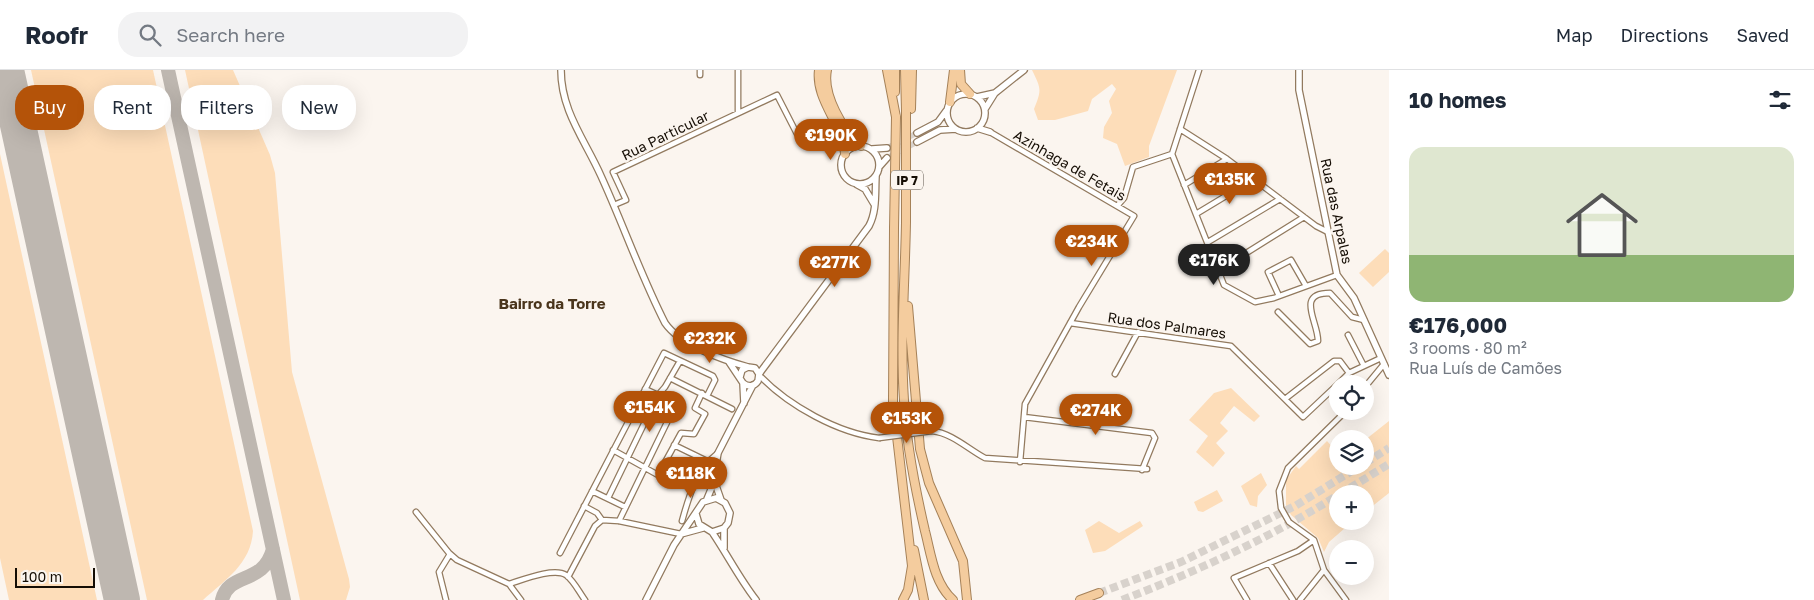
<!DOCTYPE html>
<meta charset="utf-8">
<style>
:root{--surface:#fff;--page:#f2f2f3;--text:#1f2937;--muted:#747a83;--line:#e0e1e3;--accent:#b45309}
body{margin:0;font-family:"Golos Text",sans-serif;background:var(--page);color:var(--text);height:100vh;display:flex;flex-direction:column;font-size:19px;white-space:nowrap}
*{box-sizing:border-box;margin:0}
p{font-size:16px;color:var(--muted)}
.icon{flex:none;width:28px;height:28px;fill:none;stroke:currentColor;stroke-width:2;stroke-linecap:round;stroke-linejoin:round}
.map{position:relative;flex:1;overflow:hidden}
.side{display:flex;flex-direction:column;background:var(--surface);width:425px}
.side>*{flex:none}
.banner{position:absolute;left:15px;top:15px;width:475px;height:45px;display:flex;gap:10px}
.buttons{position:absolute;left:1329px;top:305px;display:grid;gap:10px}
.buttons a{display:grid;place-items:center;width:45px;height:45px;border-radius:50%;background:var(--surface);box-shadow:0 5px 20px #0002;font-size:25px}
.scale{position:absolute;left:15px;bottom:12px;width:80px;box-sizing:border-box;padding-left:5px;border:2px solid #150d04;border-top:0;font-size:14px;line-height:18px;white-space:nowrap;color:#150d04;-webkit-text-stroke:4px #fbf5ef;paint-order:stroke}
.price{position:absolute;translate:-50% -42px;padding:0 11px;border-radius:18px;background:var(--accent);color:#fff;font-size:16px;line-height:32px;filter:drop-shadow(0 1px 2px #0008)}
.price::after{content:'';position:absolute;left:50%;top:30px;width:15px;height:11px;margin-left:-8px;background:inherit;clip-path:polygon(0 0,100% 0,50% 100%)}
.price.selected{background:#222;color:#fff}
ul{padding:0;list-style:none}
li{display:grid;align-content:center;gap:10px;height:265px;padding:0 20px}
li+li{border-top:1px solid var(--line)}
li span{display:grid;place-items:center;height:155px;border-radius:15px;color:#555}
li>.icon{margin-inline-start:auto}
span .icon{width:90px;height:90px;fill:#fffc;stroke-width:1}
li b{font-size:21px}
h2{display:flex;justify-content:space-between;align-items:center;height:60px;padding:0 20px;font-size:21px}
.tag{padding:0 18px;border-radius:20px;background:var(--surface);box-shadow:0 5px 20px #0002;font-size:18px;line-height:45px}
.tag.selected{background:var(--accent);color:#fff}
header{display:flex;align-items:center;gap:30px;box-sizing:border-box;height:70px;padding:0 25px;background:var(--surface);border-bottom:1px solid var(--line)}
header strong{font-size:24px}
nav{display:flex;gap:28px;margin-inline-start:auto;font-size:18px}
.search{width:350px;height:45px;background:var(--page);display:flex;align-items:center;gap:12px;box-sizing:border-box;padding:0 18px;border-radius:20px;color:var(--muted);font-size:19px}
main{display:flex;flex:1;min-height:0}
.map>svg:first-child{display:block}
</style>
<header>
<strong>Roofr</strong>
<div class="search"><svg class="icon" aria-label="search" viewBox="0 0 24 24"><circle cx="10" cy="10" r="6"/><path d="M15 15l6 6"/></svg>Search here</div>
<nav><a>Map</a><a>Directions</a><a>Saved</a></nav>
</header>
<main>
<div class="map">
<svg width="1389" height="530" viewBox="0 0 1389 530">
<rect width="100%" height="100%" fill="#fbf5ef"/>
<path fill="#fdddb9" d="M31 0H153L253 461C251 494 225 510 203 530H147Z
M185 0H233L270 85 275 103 292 302 349 509 350 517 346 530H300Z
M1032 0H1177L1149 76V87L1125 96 1117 74 1103 68 1104 57 1112 43 1109 31 1116 19 1112 14 1092 29 1088 41 1055 50H1038L1034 39C1042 19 1041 19 1032 0Z
M0 84 97 530H9L0 488Z
M1385 179 1389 183V202L1373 217 1359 203Z
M1231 318 1260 346 1254 352 1234 336 1220 353 1228 361 1216 373 1225 383 1213 397 1196 382 1208 366 1189 350 1214 323Z
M1389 351V423L1365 442V424H1338V451H1353L1329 472 1324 482 1318 468 1291 445 1286 436V410L1296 396 1299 399 1327 371 1337 382 1338 396H1365V370Z
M1261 403 1267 415 1258 426 1257 437 1250 435 1241 416Z
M1217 420 1223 431 1203 442 1198 441 1194 432Z
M1099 451 1119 463 1140 451 1143 456 1105 481 1093 483 1085 460Z"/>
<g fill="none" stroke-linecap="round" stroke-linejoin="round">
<path stroke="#beb7b0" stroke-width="14" d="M168 0 284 530
M222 530C229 501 263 516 273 479"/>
<path stroke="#beb7b0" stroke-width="36" d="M6 0 122 530"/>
<path stroke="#d8d2cc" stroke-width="5.5" stroke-dasharray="5.5 3" stroke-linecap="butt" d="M887 78 917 63
M887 88 917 72"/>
<path stroke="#d8d2cc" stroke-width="8" stroke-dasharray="8 4" stroke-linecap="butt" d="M1365 393 1389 378
M1340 424 1389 394
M1099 523 1181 492 1295 436 1360 396
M1122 530C1197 501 1270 468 1338 425"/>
<defs>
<path id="minor" d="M700 5V0
M738 42V0
M1180 59 1227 89 1316 156 1328 162
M990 62 1134 146 1079 237 1025 334 1020 392
M1172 84 1224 215 1255 232 1274 228 1337 205
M1172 84 1199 0
M1184 115 1227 89
M614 135 626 130 613 102 777 25 797 64
M1118 135 1124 128 1133 97 1172 84
M1196 144 1254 109
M1208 172 1280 129
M1219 200 1304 147
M1279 226 1268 202 1291 190 1306 216
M1278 242 1310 274 1318 271C1318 251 1295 223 1330 223L1352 247 1364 250
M1070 253 1231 276 1303 347 1338 314
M1348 265 1364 296
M1115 304 1138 262
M760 306C789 336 838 363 879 368
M670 308 732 339
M1338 314 1349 303 1381 288
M1365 317 1384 294
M645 319 658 325
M1285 329 1334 291H1340L1349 303
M1346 341 1288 398 1279 421 1281 438 1289 452 1314 470 1324 500 1346 530
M1024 347 1152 363 1155 368 1142 400
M932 361C952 363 968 379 985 388L1147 399
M674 375 707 391
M613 380 658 405 681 363 694 364 705 344 695 338 702 323
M592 421 625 437
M608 428 658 325 665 317 680 291
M584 436 597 443 602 450
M416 442 449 483 457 490 509 514 521 530
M619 451 673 340
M682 451C689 426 696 400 718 383
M560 483 664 283 713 306 715 310 707 326
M1269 493 1293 530
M568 507 595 456 602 450 619 451 681 464
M509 514C522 510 554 497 566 505 574 511 579 522 585 530
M446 530 439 502 450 484
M1247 530 1234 508 1298 481 1314 470
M1300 530 1324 500"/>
<path id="tertiary" d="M561 0C561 41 585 70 601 106 623 154 641 206 665 253 680 275 723 290 748 297
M1299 0V20L1337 205 1354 228 1389 305
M947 43a19 19 0 1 1 38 0a19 19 0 1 1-38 0Z
M977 27 995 23
M985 39 995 23 1024 0
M977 58 990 62
M917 63 938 52 946 41
M917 72 940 60 956 59
M841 95a19 19 0 1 1 38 0a19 19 0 1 1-38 0Z
M872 79 887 78
M879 97 887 88
M856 114 865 119 874 134
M729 292 743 313 744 333
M759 304 869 156C877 141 875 123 876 106
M740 307 742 300 748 297 755 298 759 304 758 311C754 317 748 317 743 313
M714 410 721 430
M707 429 712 417 718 383 753 315
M712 462C727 484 739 508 756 530
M681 464 703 458
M724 478V458
M646 530 674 475 703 432 716 428 725 433 730 443 728 453 724 458 712 462 699 454 696 444"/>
<path id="trunk" d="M819 0C815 30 843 54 845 84
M827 0C822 24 843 61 861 76
M887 0 896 47
M895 0V22
M905 0 906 42
M960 0 961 14 970 24
M950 32 954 0
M911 39 912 0
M906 152C905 211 900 271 904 330 906 374 915 418 925 461 931 484 934 513 953 530
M894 158 893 332 912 496 908 520 903 530
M908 236 920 379 929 413 963 491 967 530
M914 480 924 530
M1080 530 1099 523"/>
</defs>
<use href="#minor" stroke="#927a5f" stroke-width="7"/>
<use href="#tertiary" stroke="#927a5f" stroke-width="8"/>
<use href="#trunk" stroke="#a58158" stroke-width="10"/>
<use href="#minor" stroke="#fff" stroke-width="4.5"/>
<use href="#tertiary" stroke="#fff" stroke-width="5.5"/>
<use href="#trunk" stroke="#f4cc9e" stroke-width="8"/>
<defs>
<path id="minor-bridge" d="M879 368 932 361"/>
<path id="trunk-bridge" d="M906 42V152
M894 158 896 47"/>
</defs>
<use href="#minor-bridge" stroke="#927a5f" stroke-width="7" stroke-linecap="butt"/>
<use href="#trunk-bridge" stroke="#a58158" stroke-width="10" stroke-linecap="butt"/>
<use href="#minor-bridge" stroke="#fff" stroke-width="4.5"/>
<use href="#trunk-bridge" stroke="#f4cc9e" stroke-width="8"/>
</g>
<g text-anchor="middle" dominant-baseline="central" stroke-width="5" stroke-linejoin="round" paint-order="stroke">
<rect fill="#fbf5ef" stroke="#5a534a" stroke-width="1" x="891" y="100.5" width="32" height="19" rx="4"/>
<g font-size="12" font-weight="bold" fill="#150d04">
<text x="907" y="110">IP 7</text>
</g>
<g font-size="14" fill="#150d04" stroke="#fbf5ef">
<text transform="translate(665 65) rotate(-26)">Rua Particular</text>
<text transform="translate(1070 95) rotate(30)">Azinhaga de Fetais</text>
<text transform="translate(1337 141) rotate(78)">Rua das Arpalas</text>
<text transform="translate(1167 255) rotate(8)">Rua dos Palmares</text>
</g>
<g font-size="15" font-weight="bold" fill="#4a351c" stroke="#fbf5ef">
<text x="552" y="233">Bairro da Torre</text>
</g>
</g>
</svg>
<div class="buttons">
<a><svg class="icon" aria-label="locate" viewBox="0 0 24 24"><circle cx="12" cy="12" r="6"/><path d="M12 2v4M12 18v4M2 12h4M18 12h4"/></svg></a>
<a><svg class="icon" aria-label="layers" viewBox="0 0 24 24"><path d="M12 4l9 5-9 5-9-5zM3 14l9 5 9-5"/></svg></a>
<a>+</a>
<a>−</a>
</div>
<div class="scale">100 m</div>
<b class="price" style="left:831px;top:91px">€190K</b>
<b class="price" style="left:1230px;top:135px">€135K</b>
<b class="price" style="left:1092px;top:197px">€234K</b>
<b class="price selected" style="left:1214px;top:216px">€176K</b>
<b class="price" style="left:835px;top:218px">€277K</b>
<b class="price" style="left:710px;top:294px">€232K</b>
<b class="price" style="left:650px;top:363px">€154K</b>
<b class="price" style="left:1096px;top:366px">€274K</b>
<b class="price" style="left:907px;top:374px">€153K</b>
<b class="price" style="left:691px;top:429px">€118K</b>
<div class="banner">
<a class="tag selected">Buy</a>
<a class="tag">Rent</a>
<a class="tag">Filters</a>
<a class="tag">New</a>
</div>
</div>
<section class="side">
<h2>10 homes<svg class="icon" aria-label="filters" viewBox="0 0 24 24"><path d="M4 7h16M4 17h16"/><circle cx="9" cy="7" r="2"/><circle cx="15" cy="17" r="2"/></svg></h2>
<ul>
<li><span style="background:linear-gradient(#dfe7d0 70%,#8fb573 0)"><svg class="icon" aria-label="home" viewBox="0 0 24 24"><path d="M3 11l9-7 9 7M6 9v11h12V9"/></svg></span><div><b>€176,000</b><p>3 rooms · 80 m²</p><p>Rua Luís de Camões</p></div></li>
</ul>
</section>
</main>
